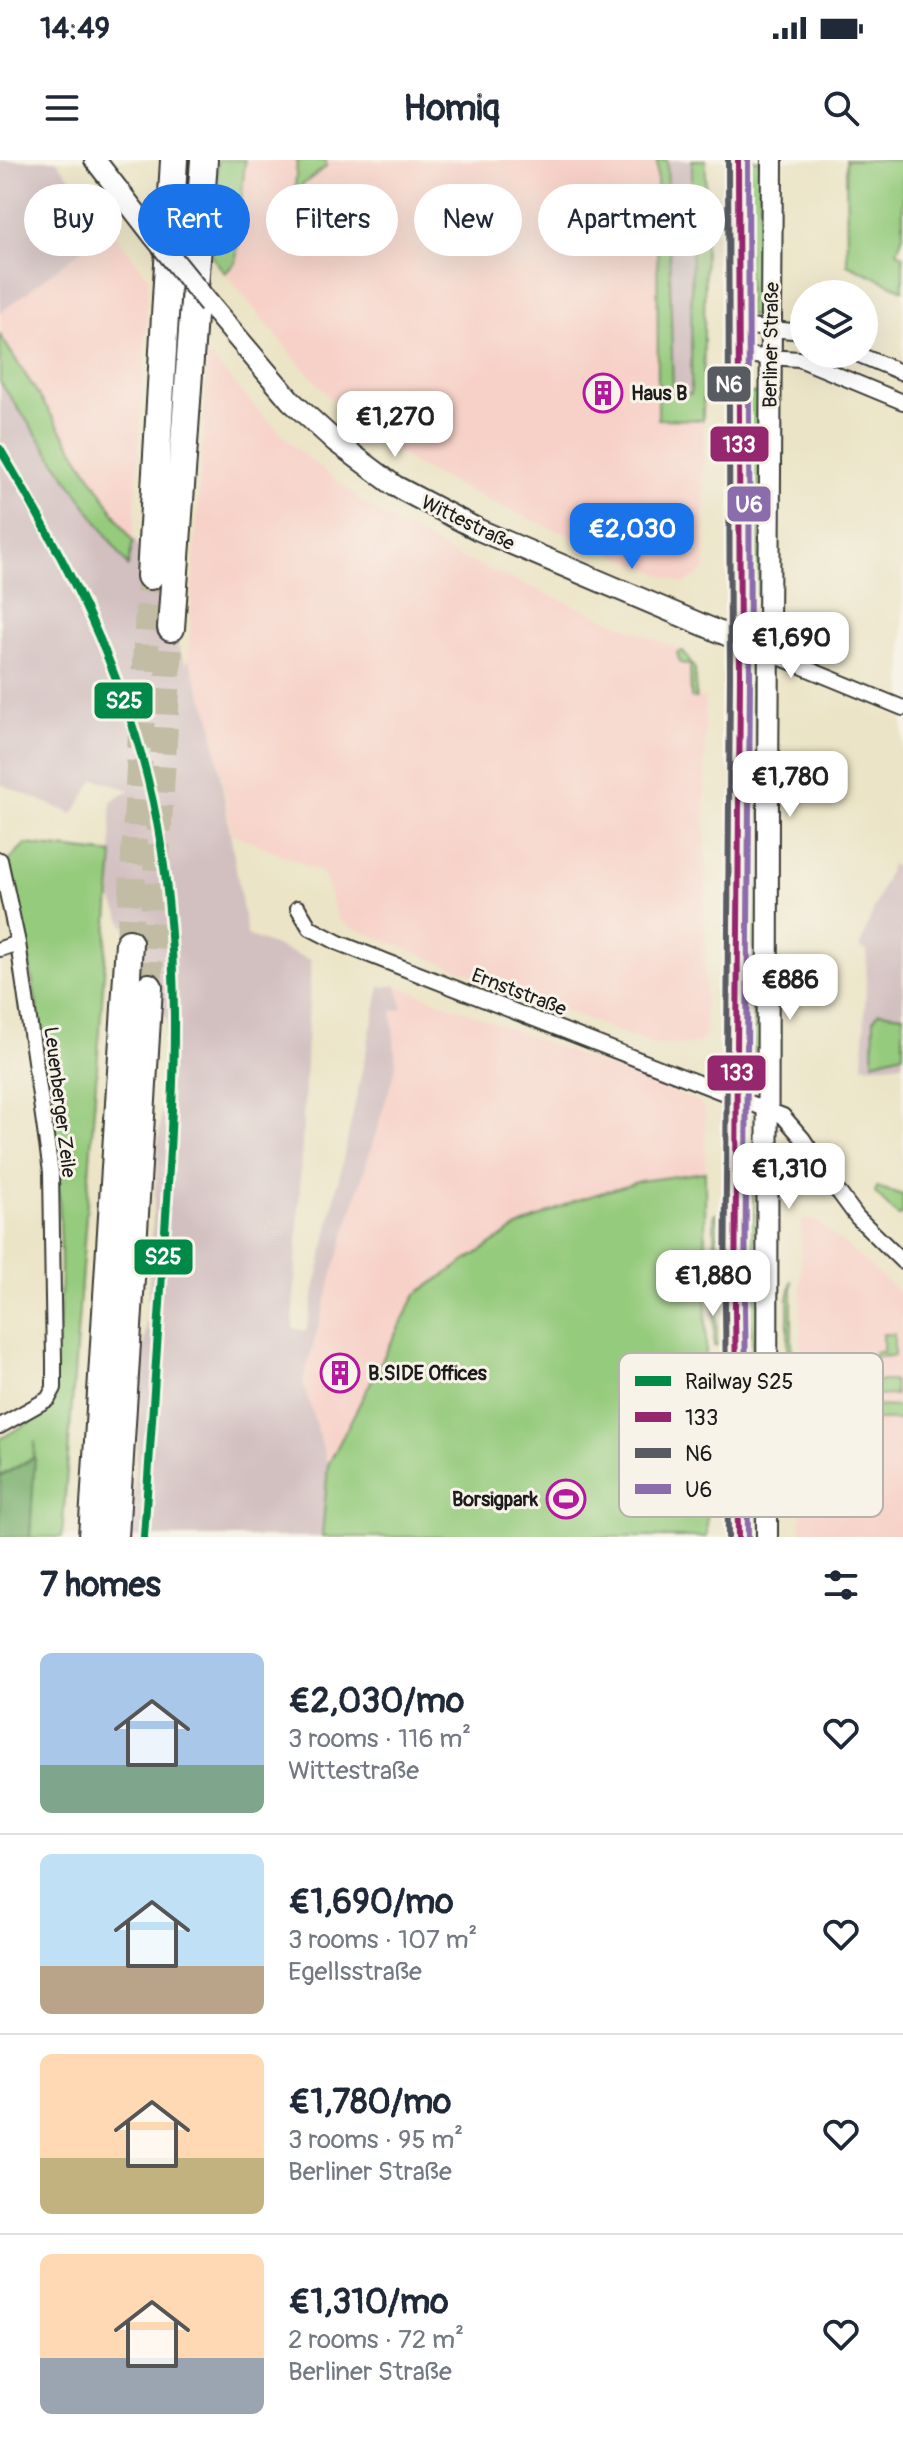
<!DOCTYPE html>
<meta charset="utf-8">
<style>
:root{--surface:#fff;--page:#f6f6f7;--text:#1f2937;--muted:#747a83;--line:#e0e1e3;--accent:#1a73e8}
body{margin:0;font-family:Pangolin,sans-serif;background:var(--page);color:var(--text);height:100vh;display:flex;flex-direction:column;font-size:30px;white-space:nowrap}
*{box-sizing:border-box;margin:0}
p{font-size:26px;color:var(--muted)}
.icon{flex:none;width:44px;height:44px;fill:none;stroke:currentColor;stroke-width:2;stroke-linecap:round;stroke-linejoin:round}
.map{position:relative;height:1377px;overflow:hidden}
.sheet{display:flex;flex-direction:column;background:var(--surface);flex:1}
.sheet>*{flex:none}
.top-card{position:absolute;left:24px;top:24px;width:856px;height:72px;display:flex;gap:16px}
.tools{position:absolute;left:790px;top:120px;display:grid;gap:16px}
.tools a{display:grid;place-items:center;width:88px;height:88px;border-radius:50%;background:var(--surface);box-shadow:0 8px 32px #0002;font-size:40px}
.price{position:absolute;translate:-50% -68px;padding:0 18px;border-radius:16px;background:#fff;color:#222;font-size:26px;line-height:52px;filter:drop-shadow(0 2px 4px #0008)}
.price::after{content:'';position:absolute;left:50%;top:48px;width:24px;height:18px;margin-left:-12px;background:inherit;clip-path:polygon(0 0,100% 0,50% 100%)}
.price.on{background:var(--accent);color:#fff}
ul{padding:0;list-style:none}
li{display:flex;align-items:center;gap:24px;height:200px;padding:0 40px}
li+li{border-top:2px solid var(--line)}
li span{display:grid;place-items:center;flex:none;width:224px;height:160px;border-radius:12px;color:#555}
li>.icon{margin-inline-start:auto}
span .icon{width:96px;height:96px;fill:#fffc;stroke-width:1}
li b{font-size:34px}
h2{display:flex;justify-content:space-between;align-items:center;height:96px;padding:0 40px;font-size:34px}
.pill{padding:0 28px;border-radius:36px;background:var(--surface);box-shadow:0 8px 32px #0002;font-size:28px;line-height:72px}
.pill.on{background:var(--accent);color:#fff}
.status{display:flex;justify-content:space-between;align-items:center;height:56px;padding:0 40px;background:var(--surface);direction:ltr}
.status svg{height:22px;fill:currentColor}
header{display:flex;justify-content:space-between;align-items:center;height:104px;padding:0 40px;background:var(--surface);font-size:36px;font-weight:700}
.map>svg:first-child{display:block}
</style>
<div class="status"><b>14:49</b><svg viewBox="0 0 49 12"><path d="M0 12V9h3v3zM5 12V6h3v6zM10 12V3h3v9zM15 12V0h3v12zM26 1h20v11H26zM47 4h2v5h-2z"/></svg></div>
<header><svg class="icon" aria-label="menu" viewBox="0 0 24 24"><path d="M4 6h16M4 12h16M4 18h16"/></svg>Homiq<svg class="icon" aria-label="search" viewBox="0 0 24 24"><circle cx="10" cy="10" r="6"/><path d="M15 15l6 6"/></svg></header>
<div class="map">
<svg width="903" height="1377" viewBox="0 0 903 1377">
<rect width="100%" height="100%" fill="#f7f3e8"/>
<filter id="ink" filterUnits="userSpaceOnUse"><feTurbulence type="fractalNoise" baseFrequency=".0125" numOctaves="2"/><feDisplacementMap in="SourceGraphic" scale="16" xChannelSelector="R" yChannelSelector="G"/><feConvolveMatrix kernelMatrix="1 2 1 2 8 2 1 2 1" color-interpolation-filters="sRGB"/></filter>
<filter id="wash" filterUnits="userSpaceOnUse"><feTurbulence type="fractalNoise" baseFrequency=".006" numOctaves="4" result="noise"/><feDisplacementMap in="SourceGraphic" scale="32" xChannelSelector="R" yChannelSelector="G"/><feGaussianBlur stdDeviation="1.8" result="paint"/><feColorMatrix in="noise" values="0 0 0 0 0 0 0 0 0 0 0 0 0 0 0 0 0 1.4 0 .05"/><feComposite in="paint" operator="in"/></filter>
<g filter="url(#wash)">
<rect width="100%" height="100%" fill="#ebe4c6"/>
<path fill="#f7d1c8" d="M245 0H657L658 259 703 260 705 410 684 424 504 348 415 305 342 251 298 202 225 113 236 102Z
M110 68 149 118 133 382 0 175V153Z
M208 193 252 244 298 290 377 353 461 398 683 491 695 509 696 537 705 538V877L698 884 652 885 348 766 338 758 323 713 232 673 211 558 188 497Z
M397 825 699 942 705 951V1012L640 1021 574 1041 516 1068 416 1134 328 1305 303 1222 336 1103 396 907 392 851 403 848Z
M801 1060 817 1061 903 1135V1377L801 1376Z"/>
<path fill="#d2bfc0" d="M0 0H56L110 68 0 153Z
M657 0H706L703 260 658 259Z
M0 175 133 381 135 379 186 505 188 497 211 558 247 775 311 800 293 1168 306 1171 380 827 397 825 403 848 392 851 396 907 336 1103 303 1222 328 1305 322 1377H131L167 861 112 739 111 641 131 630 95 619 73 654 0 624Z
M891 704 903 710V904L863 906 867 791 859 788Z"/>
<path fill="#95cb7d" stroke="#58744c" stroke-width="2" d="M218 0H245L236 102 225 113 212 97Z
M297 0H326V7L295 30Z
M657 0H667L673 234H691L692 0H706L703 260 658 259Z
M748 0H760V156L748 155Z
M846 0H903V75L897 92 903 95V130L847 104Z
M0 175 133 382 128 406 0 222Z
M748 233H760L759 436 753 433V402L748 372Z
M683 491 695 509 696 538H691L690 505 680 503 677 493Z
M747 524 755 526 754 620 759 651 760 904 754 903 751 746 747 703Z
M25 684 113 694 62 1377H30L35 1281 33 1298 0 1316V1279L35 1259 33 1250 44 1246C49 1214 59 1181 60 1149 66 999 40 846 9 700Z
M879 852 903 855V894L873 902 874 859Z
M705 1012 707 1377H322L328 1305 416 1134 516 1068 574 1041 640 1021Z
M747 1013H754V1071L758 1144V1372H753L752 1176 746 1067Z
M877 1027 903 1035V1055L898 1056 875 1033Z
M714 1054H717V1185L714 1186Z
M721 1054H730L724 1144H721Z
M792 1120V1323L788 1327V1138Z
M883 1174H894V1196L874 1197V1192H883Z
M874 1221H894L895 1235 874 1236Z
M874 1246 903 1247V1260H874Z"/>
<path fill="#78af6c" stroke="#4a6644" stroke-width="2" d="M35 1297 30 1377H0V1317Z"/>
</g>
<g filter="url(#ink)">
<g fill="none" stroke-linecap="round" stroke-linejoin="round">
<path stroke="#c2bca4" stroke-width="26" stroke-dasharray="26 13" stroke-linecap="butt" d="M129 783 150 416
M149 827 171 468"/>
<defs>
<path id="street" d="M738 166 804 172
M857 194 903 213
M738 195 799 199 903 242
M769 493 903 548
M0 700 18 783 51 1012 54 1201V1228L48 1239 0 1266
M298 748 310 768 339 783 783 956 803 979 838 1032
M0 789 18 783
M840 1034 857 1057 903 1102"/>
<path id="secondary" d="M95 0 153 75
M738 0 740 515 735 1148 738 1377
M209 144 291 241 336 282 395 326 479 370 769 493
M767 1377 768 626 772 0"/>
<path id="highway" d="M150 416 174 0
M171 468 204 0
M92 1377 129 783
M115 1377 149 827"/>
</defs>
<use href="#street" stroke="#3b3a36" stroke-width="18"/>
<use href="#secondary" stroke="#3b3a36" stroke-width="24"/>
<use href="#highway" stroke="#3b3a36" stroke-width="30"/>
<use href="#street" stroke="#fff" stroke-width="14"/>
<use href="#secondary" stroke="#fff" stroke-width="20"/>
<use href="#highway" stroke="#fff" stroke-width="26"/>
<defs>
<path id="secondary-bridge" d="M153 75 209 144"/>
</defs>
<use href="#secondary-bridge" stroke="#3b3a36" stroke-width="24" stroke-linecap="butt"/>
<use href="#secondary-bridge" stroke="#fff" stroke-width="20"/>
<defs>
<path id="bus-1" d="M738 0 740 515 735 1148 738 1377"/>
<path id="bus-2" d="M728 1377 725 1148 730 515 728 0"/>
<path id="bus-3" d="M748 1377 745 1148 750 515 748 0"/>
</defs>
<use href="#bus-1" stroke="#f7f3e8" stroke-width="12"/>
<use href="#bus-2" stroke="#f7f3e8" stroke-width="12"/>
<use href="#bus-3" stroke="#f7f3e8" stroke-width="12"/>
<use href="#bus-1" stroke="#95276e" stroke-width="6"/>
<use href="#bus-2" stroke="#595b62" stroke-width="6"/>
<use href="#bus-3" stroke="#8c6dab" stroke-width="6"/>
<defs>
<path id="rail-1" d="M0 289C66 400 126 515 153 642 183 783 175 927 165 1070 158 1172 151 1275 144 1377"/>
</defs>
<use href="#rail-1" stroke="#f7f3e8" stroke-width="14"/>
<use href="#rail-1" stroke="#018a47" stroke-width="8"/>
</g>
</g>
<defs>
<symbol id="building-ring" viewBox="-11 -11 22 22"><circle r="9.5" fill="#f7f3e8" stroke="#b5179e" stroke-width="1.5"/><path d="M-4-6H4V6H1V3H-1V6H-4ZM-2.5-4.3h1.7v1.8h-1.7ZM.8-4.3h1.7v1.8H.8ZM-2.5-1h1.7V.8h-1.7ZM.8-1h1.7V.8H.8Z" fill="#b5179e"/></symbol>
<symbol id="stadium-ring" viewBox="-11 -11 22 22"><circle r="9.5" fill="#f7f3e8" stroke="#b5179e" stroke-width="1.5"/><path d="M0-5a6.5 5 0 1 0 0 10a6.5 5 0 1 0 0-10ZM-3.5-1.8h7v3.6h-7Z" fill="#b5179e"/></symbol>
</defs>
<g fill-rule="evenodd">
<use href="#building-ring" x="581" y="211" width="44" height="44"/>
<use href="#building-ring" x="318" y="1191" width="44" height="44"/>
<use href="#stadium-ring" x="544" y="1317" width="44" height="44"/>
</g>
<g text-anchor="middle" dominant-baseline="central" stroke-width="6" stroke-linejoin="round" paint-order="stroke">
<g font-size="20" fill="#1c1c1c" stroke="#f7f3e8">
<text transform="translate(771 185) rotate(-89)">Berliner Straße</text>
<text transform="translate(468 363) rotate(26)">Wittestraße</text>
<text transform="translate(519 832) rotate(21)">Ernststraße</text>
<text transform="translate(60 942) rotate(83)">Leuenberger Zeile</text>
</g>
<g font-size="20" font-weight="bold" fill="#1c1c1c" stroke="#f7f3e8" text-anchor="start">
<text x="631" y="233">Haus B</text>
<text x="368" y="1213">B.SIDE Offices</text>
<text x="538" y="1339" text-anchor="end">Borsigpark</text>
</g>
</g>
<rect x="619" y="1193" width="264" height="164" rx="12" fill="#f7f3e8" stroke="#b5b2ab" stroke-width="2"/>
<rect x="635" y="1216" width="36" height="10" fill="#018a47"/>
<rect x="635" y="1252" width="36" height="10" fill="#95276e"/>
<rect x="635" y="1288" width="36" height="10" fill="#595b62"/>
<rect x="635" y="1324" width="36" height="10" fill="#8c6dab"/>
<g font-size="22" fill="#1c1c1c">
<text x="685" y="1229">Railway S25</text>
<text x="685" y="1265">133</text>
<text x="685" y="1301">N6</text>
<text x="685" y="1337">U6</text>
</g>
<g stroke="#f7f3e8" stroke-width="3">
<rect x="706" y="205" width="46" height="38" rx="8" fill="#595b62"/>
<rect x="709" y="265" width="61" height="38" rx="8" fill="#95276e"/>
<rect x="726" y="325" width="46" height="38" rx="8" fill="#8c6dab"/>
<rect x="93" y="521" width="61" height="39" rx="8" fill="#018a47"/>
<rect x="706" y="894" width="61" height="38" rx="8" fill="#95276e"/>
<rect x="133" y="1078" width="61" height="38" rx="8" fill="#018a47"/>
</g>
<g font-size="22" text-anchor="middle" font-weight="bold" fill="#fff">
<text x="729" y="232">N6</text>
<text x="739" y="292">133</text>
<text x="749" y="352">U6</text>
<text x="124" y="548">S25</text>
<text x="737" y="920">133</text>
<text x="163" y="1104">S25</text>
</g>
</svg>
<div class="tools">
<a><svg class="icon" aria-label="layers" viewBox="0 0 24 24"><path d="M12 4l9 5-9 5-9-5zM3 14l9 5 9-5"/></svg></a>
</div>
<b class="price" style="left:395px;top:299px">€1,270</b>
<b class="price on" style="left:632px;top:411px">€2,030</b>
<b class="price" style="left:791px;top:520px">€1,690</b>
<b class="price" style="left:790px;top:659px">€1,780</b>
<b class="price" style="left:790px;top:862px">€886</b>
<b class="price" style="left:789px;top:1051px">€1,310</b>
<b class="price" style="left:713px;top:1158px">€1,880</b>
<div class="top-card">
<a class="pill">Buy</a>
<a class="pill on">Rent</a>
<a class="pill">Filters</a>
<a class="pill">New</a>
<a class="pill">Apartment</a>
</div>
</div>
<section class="sheet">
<h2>7 homes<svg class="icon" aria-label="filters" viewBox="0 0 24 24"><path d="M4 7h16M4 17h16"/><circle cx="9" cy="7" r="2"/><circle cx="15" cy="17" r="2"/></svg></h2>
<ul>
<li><span style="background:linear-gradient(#a9c7e8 70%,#7fa58c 0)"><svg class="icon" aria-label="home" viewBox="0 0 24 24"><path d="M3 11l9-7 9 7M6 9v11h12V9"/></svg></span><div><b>€2,030/mo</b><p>3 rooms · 116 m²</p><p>Wittestraße</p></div><svg class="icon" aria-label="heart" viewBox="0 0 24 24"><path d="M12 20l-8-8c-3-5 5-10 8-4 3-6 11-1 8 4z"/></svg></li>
<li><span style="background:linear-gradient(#bfe0f5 70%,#b9a48a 0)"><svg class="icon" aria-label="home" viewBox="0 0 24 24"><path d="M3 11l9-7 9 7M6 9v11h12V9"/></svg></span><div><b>€1,690/mo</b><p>3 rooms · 107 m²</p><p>Egellsstraße</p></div><svg class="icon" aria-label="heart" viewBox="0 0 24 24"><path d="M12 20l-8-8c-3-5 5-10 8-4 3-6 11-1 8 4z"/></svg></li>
<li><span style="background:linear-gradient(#ffd9b3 65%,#c2b280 0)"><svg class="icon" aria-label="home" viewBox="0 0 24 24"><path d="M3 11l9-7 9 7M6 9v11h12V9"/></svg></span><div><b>€1,780/mo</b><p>3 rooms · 95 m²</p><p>Berliner Straße</p></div><svg class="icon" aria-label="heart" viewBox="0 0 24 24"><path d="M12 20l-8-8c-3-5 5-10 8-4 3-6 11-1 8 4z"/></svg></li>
<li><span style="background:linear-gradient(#ffd9b3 65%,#9aa5b1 0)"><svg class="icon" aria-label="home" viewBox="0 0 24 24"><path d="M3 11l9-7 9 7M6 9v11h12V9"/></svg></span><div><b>€1,310/mo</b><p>2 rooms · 72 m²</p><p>Berliner Straße</p></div><svg class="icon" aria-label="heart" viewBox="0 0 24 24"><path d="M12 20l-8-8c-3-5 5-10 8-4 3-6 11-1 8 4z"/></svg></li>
</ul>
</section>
